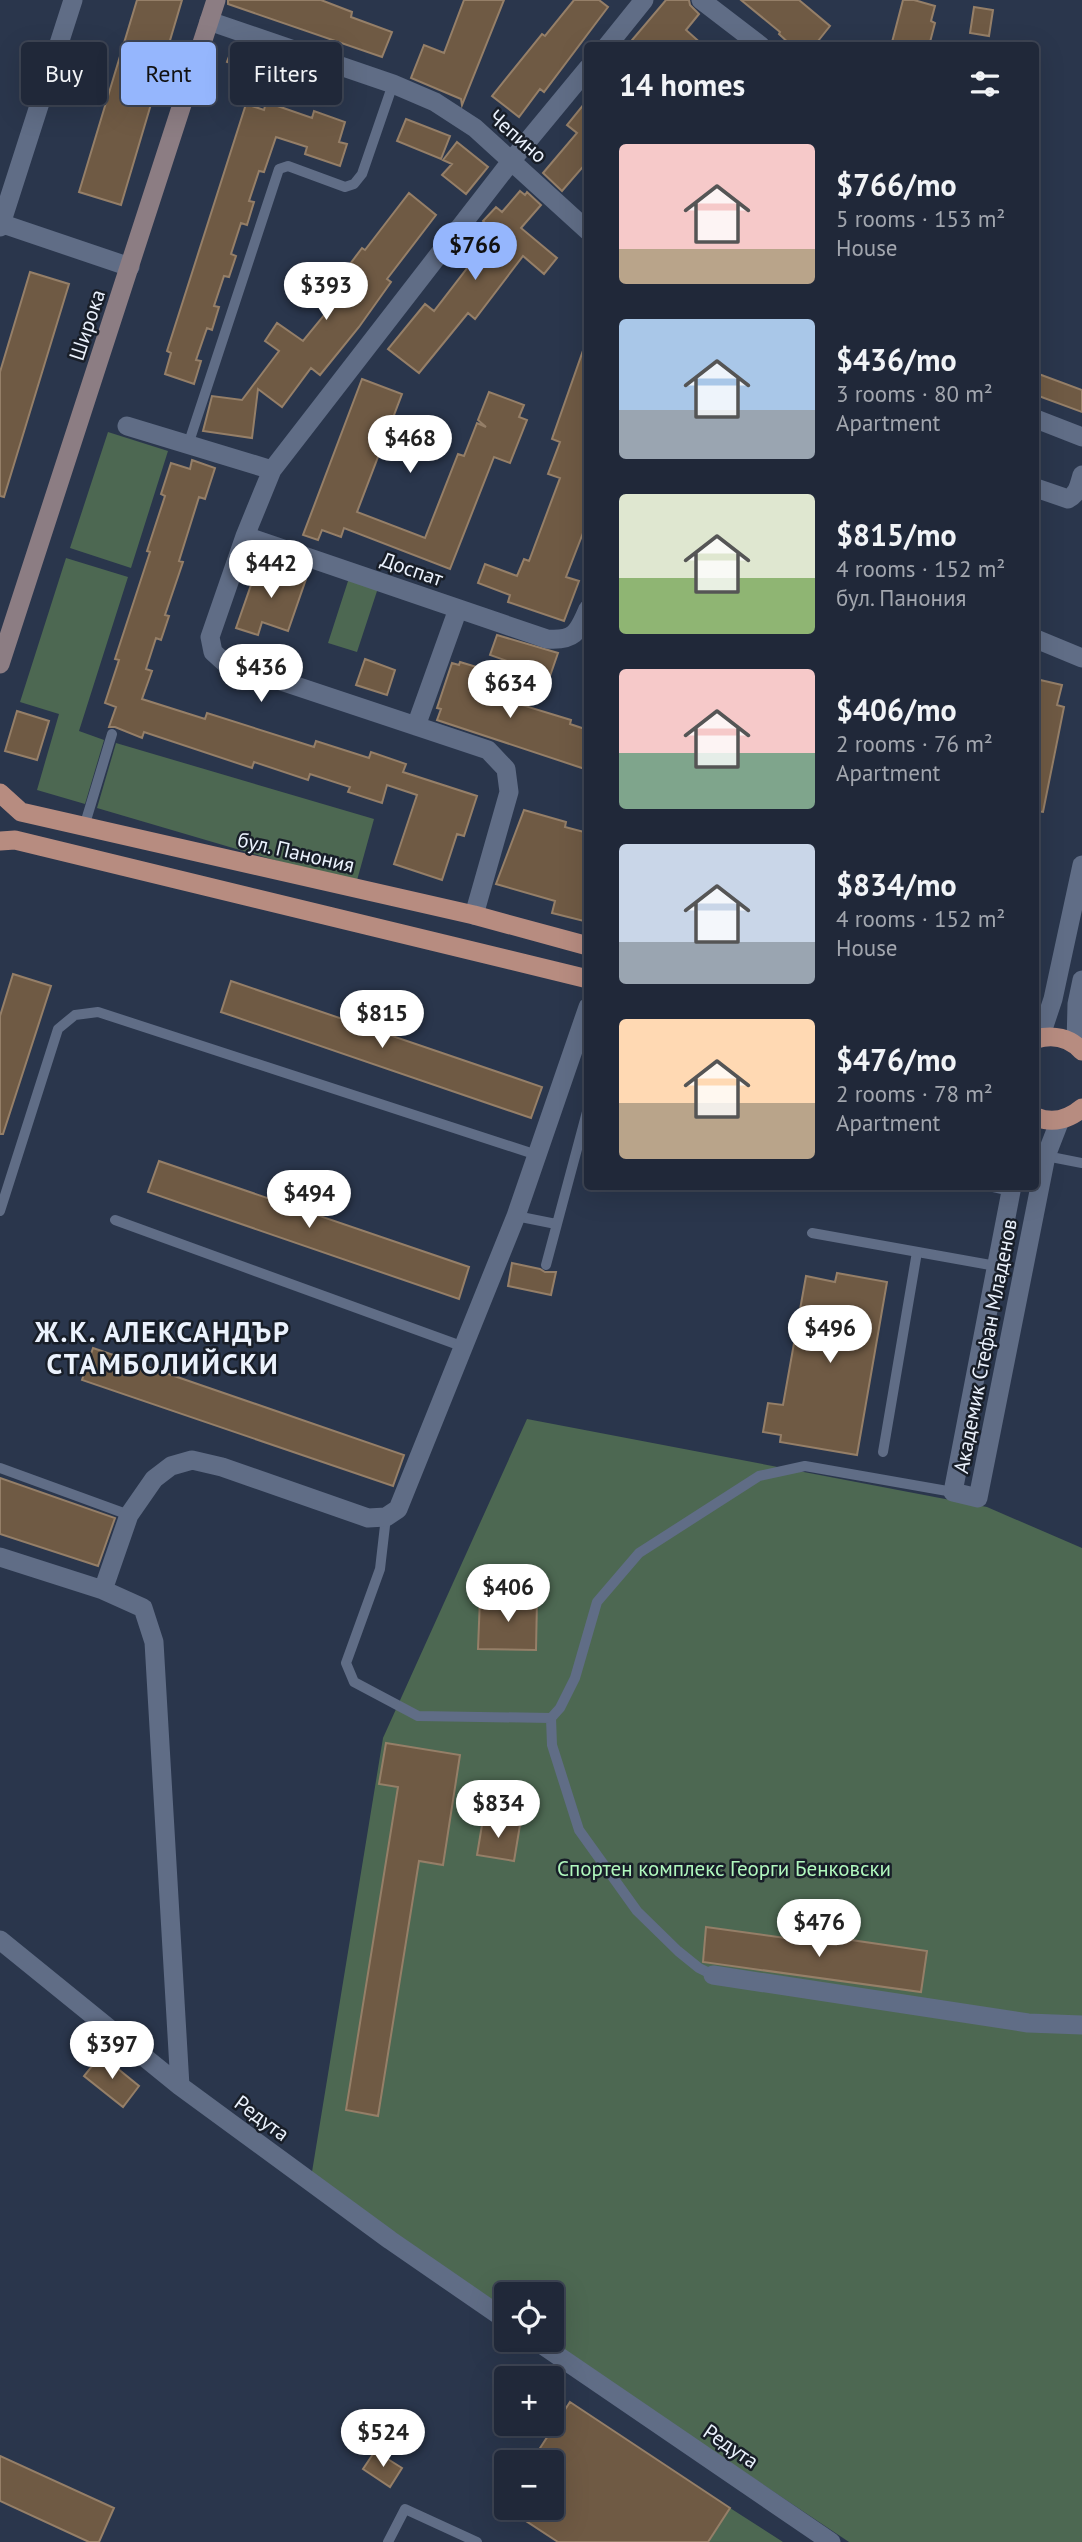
<!DOCTYPE html>
<meta charset="utf-8">
<style>
:root{--surface:#202839;--page:#2d3444;--text:#f1f3f6;--muted:#a2a6ae;--line:#3d4453;--accent:#95b6fd}
body{margin:0;font-family:"PT Sans",sans-serif;background:var(--page);color:var(--text);height:100vh;display:flex;flex-direction:column;font-size:26px;white-space:nowrap}
*{box-sizing:border-box;margin:0}
p{font-size:23px;color:var(--muted)}
.icon{flex:none;width:38px;height:38px;fill:none;stroke:currentColor;stroke-width:2;stroke-linecap:round;stroke-linejoin:round}
.map{position:relative;flex:1;overflow:hidden}
.sheet{position:absolute;left:584px;top:42px;width:455px;height:1148px;display:flex;flex-direction:column;background:var(--surface);border-radius:7px;box-shadow:0 7px 28px #0002,0 0 0 2px var(--line)}
.sheet>*{flex:none}
.hud{position:absolute;left:21px;top:42px;width:458px;height:63px;display:flex;gap:14px}
.buttons{position:absolute;left:494px;top:2282px;display:grid;gap:14px}
.buttons a{display:grid;place-items:center;width:70px;height:70px;border-radius:7px;background:var(--surface);box-shadow:0 7px 28px #0002,0 0 0 2px var(--line);font-size:35px}
.price{position:absolute;translate:-50% -60px;padding:0 16px;border-radius:24px;background:#fff;color:#222;font-size:23px;line-height:46px;filter:drop-shadow(0 2px 4px #0008)}
.price::after{content:'';position:absolute;left:50%;top:42px;width:21px;height:16px;margin-left:-10px;background:inherit;clip-path:polygon(0 0,100% 0,50% 100%)}
.price.on{background:var(--accent);color:#111}
ul{padding:0;list-style:none}
li{display:flex;align-items:center;gap:21px;height:175px;padding:0 35px}
li span{display:grid;place-items:center;flex:none;width:196px;height:140px;border-radius:7px;color:#555}
li>.icon{margin-inline-start:auto}
span .icon{width:84px;height:84px;fill:#fffc;stroke-width:1}
li b{font-size:30px}
h2{display:flex;justify-content:space-between;align-items:center;height:84px;padding:0 35px;font-size:30px}
.chip{padding:0 24px;border-radius:7px;background:var(--surface);box-shadow:0 7px 28px #0002,0 0 0 2px var(--line);font-size:24px;line-height:63px}
.chip.on{background:var(--accent);color:#111}
.map>svg:first-child{display:block}
</style>
<div class="map">
<svg width="1082" height="2542" viewBox="0 0 1082 2542">
<rect width="100%" height="100%" fill="#2a364c"/>
<path fill="#4d6852" d="M108 432 168 451 131 568 70 548Z
M66 558 128 577 79 731 104 740 85 804 37 790 59 714 20 702Z
M349 578 378 588 357 652 328 643Z
M116 743 374 819 356 884 97 808Z
M527 1419 987 1507 1082 1548V2542H849L546 2340H551V2294H506V2313L311 2178 383 1738Z
M730 2508 783 2542H708Z"/>
<path fill="#6f5a44" stroke="#957f68" stroke-width="2" d="M137 0H182L121 205 79 192Z
M228 0H321L352 12 351 17 392 32 382 57 228 4Z
M464 0H504L462 105 461 99 411 78 424 45 444 53Z
M574 0H599L608 7 544 92 540 89 519 117 492 96 542 34 545 36Z
M666 0H689L690 5 699 14 686 30 704 46H627Z
M741 0H799L830 26 814 46H792L779 34 780 32Z
M903 0H914L935 6 931 21 935 23 929 46H891Z
M974 7 993 10 989 36 970 33Z
M234 43 251 49 244 68 227 62Z
M588 99V161L562 191 543 173 577 133 567 125Z
M266 102 312 118 314 111 345 122 339 142 347 144 340 166 305 154 307 147 276 137 264 172 259 171 249 201 254 202 247 225 241 223 231 254 236 256 229 277 224 276 214 306 219 307 212 330 207 328 196 360 201 361 194 384 165 374 171 353 167 351 246 104 264 110Z
M406 119 450 136 441 159 397 141Z
M457 142 488 167 466 194 442 175 452 164 443 160Z
M520 191 525 195 527 192 541 205 521 228 557 258 544 274 523 256 475 319 468 313 419 373 388 349 425 304 434 311 495 232 483 221 496 207 502 212Z
M409 193 436 215 387 279 391 282 359 327 320 375 311 368 282 407 258 389 252 438 203 431 212 396 242 400 279 351 265 341 277 323 303 341 344 291 335 284 362 248 365 250Z
M30 272 69 284 4 497 0 496V372Z
M586 342H588V520L566 577 579 581 564 621 508 602 510 595 478 583 485 564 517 576 524 559 529 561 560 478 548 474 560 442 552 439Z
M1036 373 1082 390V412L1036 395Z
M362 379 402 394 357 512 425 538 458 454 464 456 477 423 486 427 478 420 489 392 524 405 519 417 527 420 510 463 494 457 450 569 344 528 341 537 322 530 318 540 303 535Z
M192 460 215 468 205 499 199 497 179 561 183 562 165 615 169 616 161 640 156 638 146 669 152 671 142 699 205 719 207 713 314 747 316 741 369 758 371 752 406 764 403 772 477 796 464 836 457 834 442 880 394 864 417 795 387 785 382 803 348 792 350 787 310 774 308 780 254 762 252 768 144 732 142 738 115 727H109L116 707 105 703 119 660 115 659 150 552 147 551 165 496 161 494 171 463 190 469Z
M259 562 306 579 288 631 262 622 258 635 236 628Z
M497 635 558 653 550 676 490 655Z
M365 659 395 670 387 695 356 685Z
M460 662 483 669 476 691 571 720 570 724 588 730V770L437 720 441 709 437 708 452 663 459 665Z
M1036 679 1062 685 1057 705 1064 707 1043 812 1036 811Z
M17 711 49 721 37 760 5 751Z
M524 810 566 822 565 827 588 833V922L552 913 555 901 496 884Z
M13 974 51 986 3 1134H0V1016Z
M231 981 542 1087 531 1118 221 1012Z
M159 1161 469 1267 459 1299 148 1192Z
M512 1263 540 1269 545 1272H556L551 1295 508 1286Z
M837 1273 887 1282 857 1455 780 1442 781 1435 763 1432 768 1403 783 1405 806 1276 835 1282Z
M93 1348 404 1455 393 1486 82 1380Z
M0 1478 115 1518 98 1566 0 1534Z
M480 1598 537 1600 536 1650 478 1649Z
M386 1743 460 1755 443 1865 419 1861 378 2116 346 2110 398 1787 379 1784Z
M483 1819 520 1825 514 1861 477 1855Z
M706 1927 836 1945 837 1938 927 1951 921 1992 703 1962Z
M101 2055 139 2086 123 2107 84 2076Z
M570 2402 730 2508 708 2542H558L506 2508H551V2462H531Z
M375 2451 402 2468 390 2487 363 2469Z
M0 2456 114 2508 99 2542H89L0 2501Z"/>
<g fill="none" stroke-linecap="round" stroke-linejoin="round">
<path stroke="#606d86" stroke-width="10" d="M188 445 279 169 288 166 345 187 354 184 362 174 393 84
M84 827 112 734
M1046 1156 1082 1163
M989 1186 1011 1191
M0 1211 58 1029 75 1015 98 1012 537 1155
M516 1216 556 1224
M115 1220 464 1347
M812 1233 996 1266
M546 1265 588 1108
M883 1452 917 1252
M0 1468 129 1515
M386 1517 380 1569 346 1663 354 1682 418 1716 551 1718 552 1745 579 1830 637 1911 678 1951 699 1968 713 1975
M551 1718 560 1708 575 1678 597 1602 639 1553 759 1476 805 1466 953 1492
M388 2542 405 2509 477 2542"/>
<path stroke="#606d86" stroke-width="19" d="M701 0 761 46
M209 21 393 84 435 102 475 128 588 231
M607 46 644 0
M0 223 130 267
M0 227 73 0
M1036 419 1082 437
M127 426 272 470
M1036 488 1068 499C1078 494 1079 485 1082 475
M245 536 547 639C574 641 578 633 588 609
M1036 639 1082 658
M416 726 458 609
M474 915 509 792 506 769 488 750 224 662 213 652 210 637 245 536 272 470 512 160 588 68
M1040 1038 1053 999 1082 865
M1076 1044 1077 1004 1082 980
M1012 1186 953 1492 978 1498 1046 1156 1060 1120
M0 1557 103 1590 143 1608 154 1642 180 2086
M103 1590 129 1515 154 1479 171 1466 192 1460 222 1467 368 1518 386 1517 398 1509 516 1216 588 1007
M0 1940 180 2086 390 2240 506 2320
M713 1975 1028 2023 1082 2025
M535 2340 831 2542"/>
<path stroke="#8c7d83" stroke-width="19" d="M0 664 216 0"/>
<path stroke="#b78c80" stroke-width="19" d="M0 793 21 812 474 915 588 946
M0 841 15 840 588 979
M1036 1039C1053 1034 1070 1038 1082 1051
M1036 1117C1053 1124 1069 1119 1082 1108"/>
</g>
<g text-anchor="middle" dominant-baseline="central" stroke-width="5" stroke-linejoin="round" paint-order="stroke">
<g font-size="21" fill="#ebf2fd" stroke="#181e28">
<text transform="translate(518 136) rotate(41)">Чепино</text>
<text transform="translate(87 325) rotate(-72)">Широка</text>
<text transform="translate(412 569) rotate(19)">Доспат</text>
<text transform="translate(296 852) rotate(13)">бул. Панония</text>
<text transform="translate(985 1346) rotate(-79)">Академик Стефан Младенов</text>
<text transform="translate(262 2118) rotate(36)">Редута</text>
<text transform="translate(731 2446) rotate(34)">Редута</text>
</g>
<g font-size="21" fill="#b1f8be" stroke="#181e28">
<text x="724" y="1868">Спортен комплекс Георги Бенковски</text>
</g>
<g font-size="28" font-weight="bold" letter-spacing="2" fill="#ebf2fd" stroke="#181e28">
<text x="163" y="1331">Ж.К. АЛЕКСАНДЪР<tspan x="163" dy="32">СТАМБОЛИЙСКИ</tspan></text>
</g>
</g>
</svg>
<div class="buttons">
<a><svg class="icon" aria-label="locate" viewBox="0 0 24 24"><circle cx="12" cy="12" r="6"/><path d="M12 2v4M12 18v4M2 12h4M18 12h4"/></svg></a>
<a>+</a>
<a>−</a>
</div>
<b class="price on" style="left:475px;top:282px">$766</b>
<b class="price" style="left:326px;top:322px">$393</b>
<b class="price" style="left:410px;top:475px">$468</b>
<b class="price" style="left:271px;top:600px">$442</b>
<b class="price" style="left:261px;top:704px">$436</b>
<b class="price" style="left:510px;top:720px">$634</b>
<b class="price" style="left:382px;top:1050px">$815</b>
<b class="price" style="left:309px;top:1230px">$494</b>
<b class="price" style="left:830px;top:1365px">$496</b>
<b class="price" style="left:508px;top:1624px">$406</b>
<b class="price" style="left:498px;top:1840px">$834</b>
<b class="price" style="left:819px;top:1959px">$476</b>
<b class="price" style="left:112px;top:2081px">$397</b>
<b class="price" style="left:383px;top:2469px">$524</b>
<div class="hud">
<a class="chip">Buy</a>
<a class="chip on">Rent</a>
<a class="chip">Filters</a>
</div>
<section class="sheet">
<h2>14 homes<svg class="icon" aria-label="filters" viewBox="0 0 24 24"><path d="M4 7h16M4 17h16"/><circle cx="9" cy="7" r="2"/><circle cx="15" cy="17" r="2"/></svg></h2>
<ul>
<li><span style="background:linear-gradient(#f6c9c9 75%,#b9a48a 0)"><svg class="icon" aria-label="home" viewBox="0 0 24 24"><path d="M3 11l9-7 9 7M6 9v11h12V9"/></svg></span><div><b>$766/mo</b><p>5 rooms · 153 m²</p><p>House</p></div></li>
<li><span style="background:linear-gradient(#a9c7e8 65%,#9aa5b1 0)"><svg class="icon" aria-label="home" viewBox="0 0 24 24"><path d="M3 11l9-7 9 7M6 9v11h12V9"/></svg></span><div><b>$436/mo</b><p>3 rooms · 80 m²</p><p>Apartment</p></div></li>
<li><span style="background:linear-gradient(#dfe7d0 60%,#8fb573 0)"><svg class="icon" aria-label="home" viewBox="0 0 24 24"><path d="M3 11l9-7 9 7M6 9v11h12V9"/></svg></span><div><b>$815/mo</b><p>4 rooms · 152 m²</p><p>бул. Панония</p></div></li>
<li><span style="background:linear-gradient(#f6c9c9 60%,#7fa58c 0)"><svg class="icon" aria-label="home" viewBox="0 0 24 24"><path d="M3 11l9-7 9 7M6 9v11h12V9"/></svg></span><div><b>$406/mo</b><p>2 rooms · 76 m²</p><p>Apartment</p></div></li>
<li><span style="background:linear-gradient(#c9d6e8 70%,#9aa5b1 0)"><svg class="icon" aria-label="home" viewBox="0 0 24 24"><path d="M3 11l9-7 9 7M6 9v11h12V9"/></svg></span><div><b>$834/mo</b><p>4 rooms · 152 m²</p><p>House</p></div></li>
<li><span style="background:linear-gradient(#ffd9b3 60%,#b9a48a 0)"><svg class="icon" aria-label="home" viewBox="0 0 24 24"><path d="M3 11l9-7 9 7M6 9v11h12V9"/></svg></span><div><b>$476/mo</b><p>2 rooms · 78 m²</p><p>Apartment</p></div></li>
</ul>
</section>
</div>
